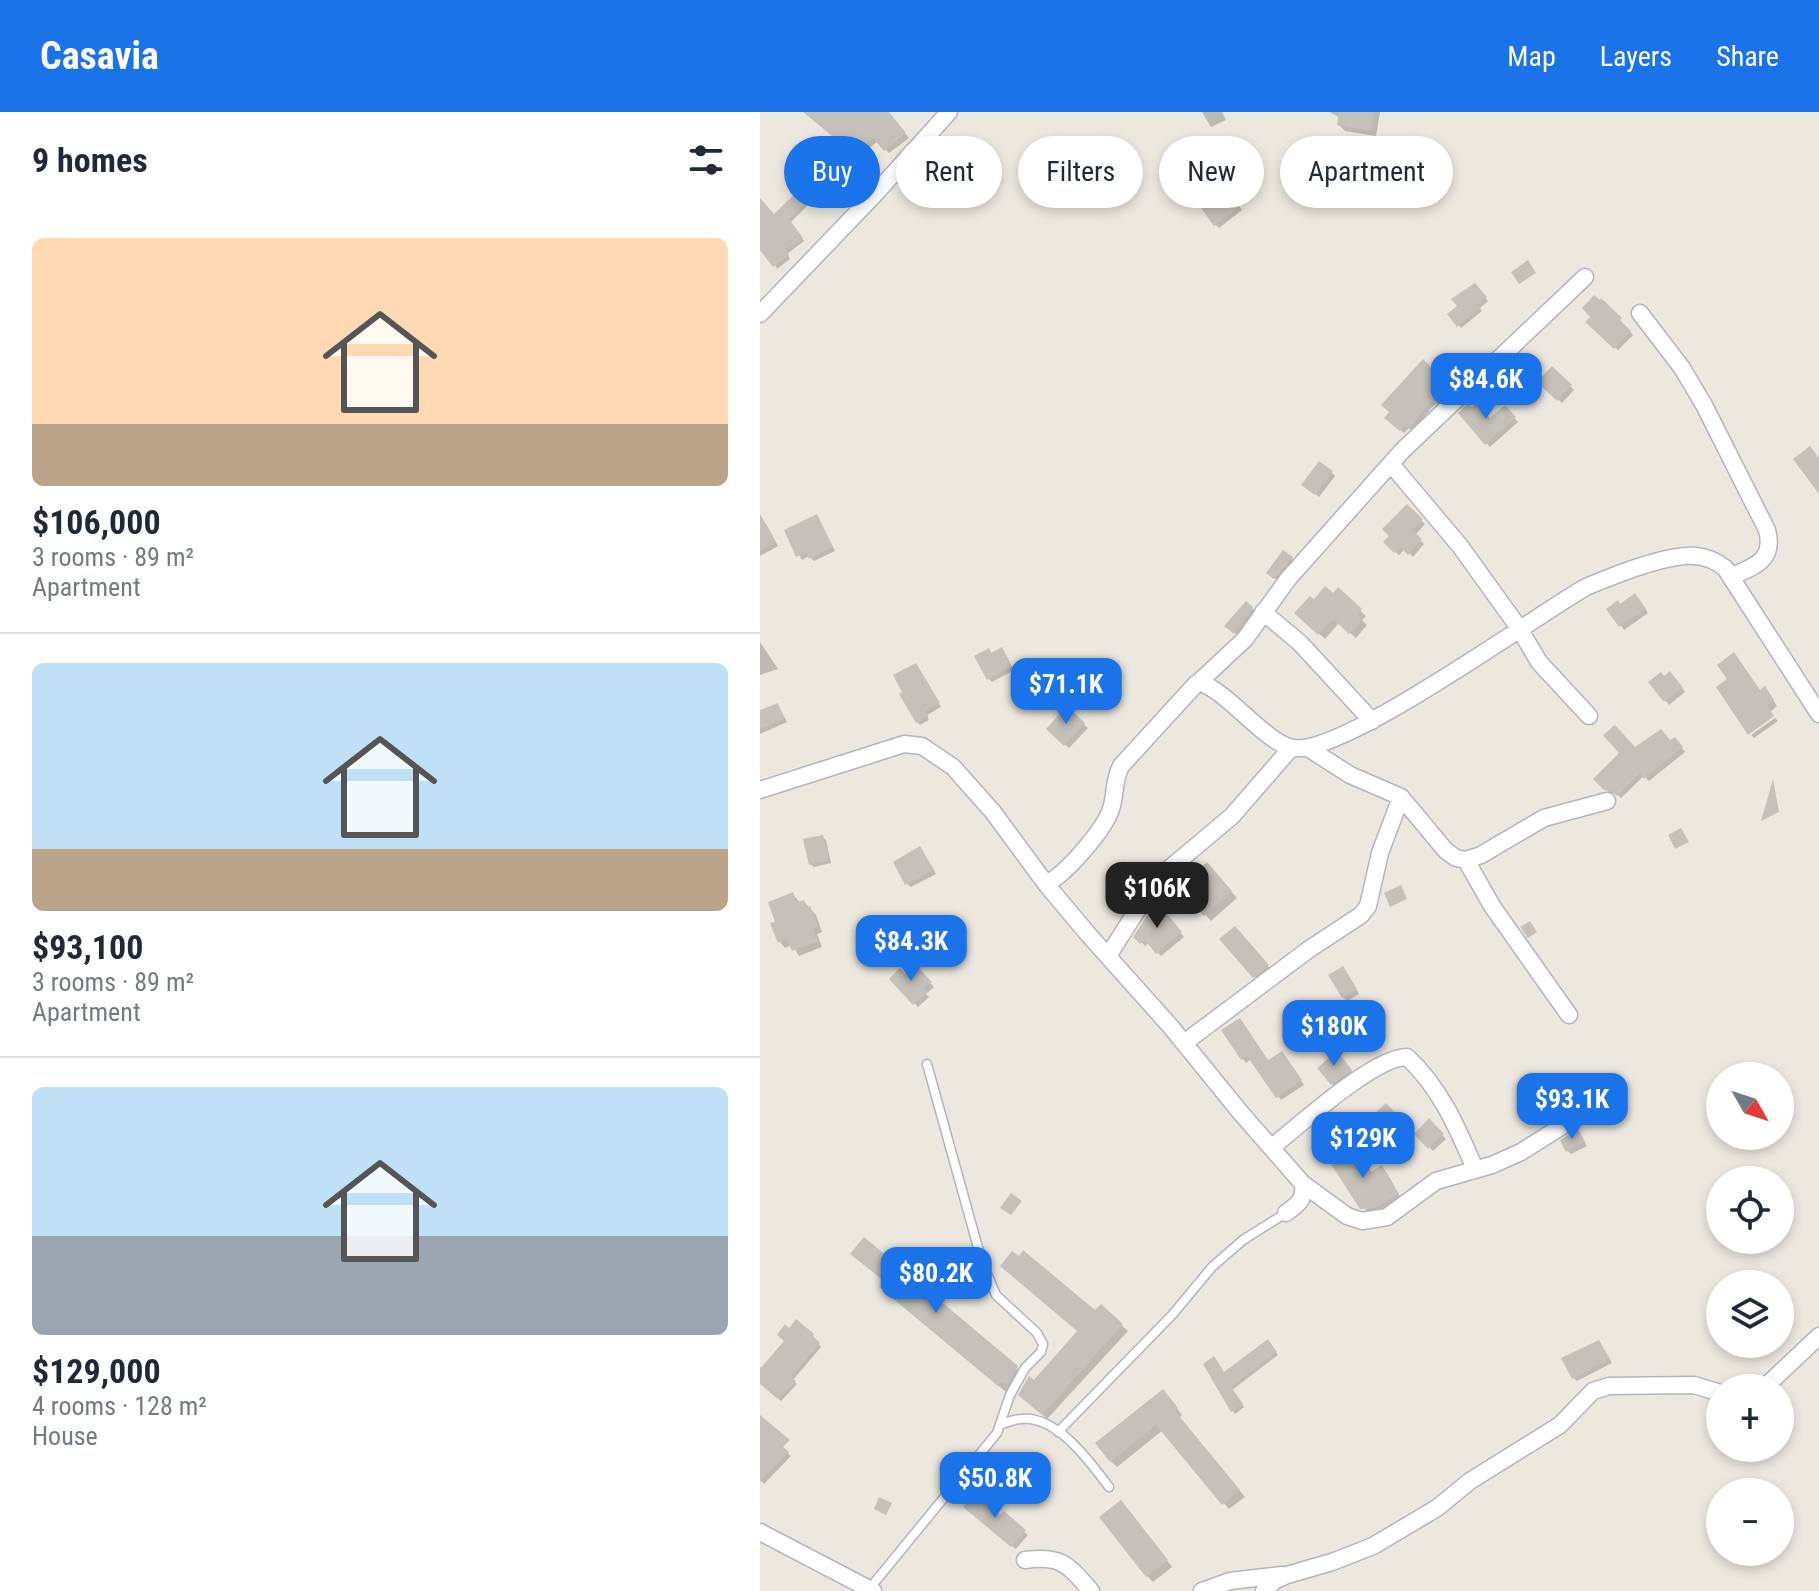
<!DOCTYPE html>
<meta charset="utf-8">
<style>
:root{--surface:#fff;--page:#f6f6f7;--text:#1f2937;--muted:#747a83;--line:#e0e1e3;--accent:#1a73e8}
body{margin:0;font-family:"Roboto Condensed",sans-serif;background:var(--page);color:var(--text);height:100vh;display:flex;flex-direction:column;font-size:30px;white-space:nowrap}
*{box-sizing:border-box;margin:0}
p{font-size:26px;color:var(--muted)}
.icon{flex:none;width:44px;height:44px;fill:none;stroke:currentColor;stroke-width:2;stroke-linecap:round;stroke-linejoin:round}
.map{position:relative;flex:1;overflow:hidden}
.drawer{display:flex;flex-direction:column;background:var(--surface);width:760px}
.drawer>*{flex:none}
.banner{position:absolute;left:24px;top:24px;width:760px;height:72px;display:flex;gap:16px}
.needle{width:52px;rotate:129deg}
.fabs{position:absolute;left:946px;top:950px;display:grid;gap:16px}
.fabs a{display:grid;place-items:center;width:88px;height:88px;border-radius:50%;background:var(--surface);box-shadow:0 4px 12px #0003;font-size:40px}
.price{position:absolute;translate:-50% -68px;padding:0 18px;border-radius:16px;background:var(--accent);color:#fff;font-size:26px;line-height:52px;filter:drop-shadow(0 2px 4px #0008)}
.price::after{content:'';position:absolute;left:50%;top:48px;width:24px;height:18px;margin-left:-12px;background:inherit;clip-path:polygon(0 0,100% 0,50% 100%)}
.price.on{background:#222;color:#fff}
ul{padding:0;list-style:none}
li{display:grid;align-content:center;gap:16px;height:424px;padding:0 32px}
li+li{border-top:2px solid var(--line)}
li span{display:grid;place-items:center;height:248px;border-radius:12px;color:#555}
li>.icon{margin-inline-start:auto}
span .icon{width:144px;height:144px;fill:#fffc;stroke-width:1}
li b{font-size:34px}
h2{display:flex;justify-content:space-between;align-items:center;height:96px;padding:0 32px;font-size:34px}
.tag{padding:0 28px;border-radius:36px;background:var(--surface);box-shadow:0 4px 12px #0003;font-size:28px;line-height:72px}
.tag.on{background:var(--accent);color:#fff}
header{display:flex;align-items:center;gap:48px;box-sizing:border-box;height:112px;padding:0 40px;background:var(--accent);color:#fff}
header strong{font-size:38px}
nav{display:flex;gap:44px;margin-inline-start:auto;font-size:28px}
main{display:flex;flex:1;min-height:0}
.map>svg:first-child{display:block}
</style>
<header>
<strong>Casavia</strong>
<nav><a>Map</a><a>Layers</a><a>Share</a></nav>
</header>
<main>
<section class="drawer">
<h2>9 homes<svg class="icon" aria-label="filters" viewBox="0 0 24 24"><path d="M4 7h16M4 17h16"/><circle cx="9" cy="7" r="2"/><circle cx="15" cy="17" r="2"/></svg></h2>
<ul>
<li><span style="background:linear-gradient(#ffd9b3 75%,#b9a48a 0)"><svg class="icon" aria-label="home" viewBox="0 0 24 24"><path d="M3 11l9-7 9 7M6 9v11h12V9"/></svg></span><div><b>$106,000</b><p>3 rooms · 89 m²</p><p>Apartment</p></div></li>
<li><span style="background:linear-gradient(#bfe0f5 75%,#b9a48a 0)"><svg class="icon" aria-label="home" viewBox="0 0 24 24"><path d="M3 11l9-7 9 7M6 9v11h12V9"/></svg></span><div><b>$93,100</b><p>3 rooms · 89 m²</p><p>Apartment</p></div></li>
<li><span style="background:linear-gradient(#bfe0f5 60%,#9aa5b1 0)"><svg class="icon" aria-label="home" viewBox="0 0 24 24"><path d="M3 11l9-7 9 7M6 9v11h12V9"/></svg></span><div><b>$129,000</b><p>4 rooms · 128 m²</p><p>House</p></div></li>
</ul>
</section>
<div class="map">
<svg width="1059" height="1479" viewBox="0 0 1059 1479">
<rect width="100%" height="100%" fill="#ece7df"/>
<path fill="#0003" d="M46 0H127L149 26 129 41 118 29 78 60 74 57 86 33Z
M442 0H462L466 8 451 15Z
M570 0H620L616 24 585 19 579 13 580 6Z
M44 76 54 87 30 111 44 129 27 142 30 147 17 157 0 114V103L14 104Z
M470 82 482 98 459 116 455 112 456 86Z
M714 173 728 189 720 196 722 199 701 216 690 202 699 194Z
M841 189 873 223 858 238 828 210Z
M663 250 694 281 680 295 676 291 652 319 649 316 644 321 630 310Z
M792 257 814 278 802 291 780 270Z
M745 296 758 310 730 335 700 301 730 309Z
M571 360 575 364 559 385 548 376Z
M647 395 665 412 655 423 664 432 653 445 645 437 639 443 629 434Z
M57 404 75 439 54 449 49 444 42 448 26 419Z
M0 409 6 412 18 434 0 444Z
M532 446 535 450 519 469 512 465Z
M578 478 606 504 602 508 607 513 596 526 579 511 565 527 537 501 554 490 573 484Z
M879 487 888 501 864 518 849 497Z
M486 491 496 500 478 524 467 514Z
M0 530 18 557 0 563Z
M242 538 254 558 232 570 229 567 232 543Z
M158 556 181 595 167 603 169 608 160 613 157 610Z
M914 565 925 580 909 593 891 570Z
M1001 580 1009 582 1017 594 988 620Z
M18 593 27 610 0 622V600Z
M307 597 328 616 309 636 288 617Z
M1015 606 1018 609 994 626 991 623Z
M914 627 925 640 889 669 884 664 861 686 856 681H850L836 667 862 641Z
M62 725 66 728 71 751 54 755 50 752Z
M163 740 176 762 151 775 147 772Z
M447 753 477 786 451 809 421 776Z
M33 782 40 791 44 790 56 803 62 820 57 822 62 835 39 844 32 833 25 836 20 830 18 811Z
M403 800 424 825 401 844 389 831 385 834 376 824Z
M475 816 511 858 498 868 462 827Z
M155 855 174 875 166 882 169 885 158 895 132 867 145 864Z
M586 860 599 882 587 889 583 885Z
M464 919 509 950 525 945 544 973 521 988 491 947 486 951 483 947Z
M581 946 594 962 576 975 572 972Z
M626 994 642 1011 629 1024 612 1006Z
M669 1009 686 1027 673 1039 656 1022Z
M818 1019 827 1034 811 1042 808 1039Z
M593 1035 612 1061 621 1056 627 1061 642 1088 621 1100 610 1102 604 1096Z
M259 1147 335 1201 341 1195 368 1219 287 1307 261 1282 319 1219Z
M129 1182 256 1256 264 1263 246 1280Z
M53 1224 61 1235 33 1268 37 1272 21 1289 0 1270V1255L3 1257Z
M839 1230 852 1251 817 1269 814 1266Z
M510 1232 518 1243 472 1278 484 1295 475 1302 446 1252 464 1262Z
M409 1286 422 1303 419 1306 485 1385 469 1397 403 1318 357 1355 351 1349Z
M0 1317 31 1344 4 1372 0 1368Z
M205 1394 240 1406 244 1402 268 1423 256 1437Z
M367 1396 412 1455 393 1470 387 1464Z"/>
<path fill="#c5c1ba" d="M43 0H129L146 21 124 39 113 26 73 58 65 48 83 33Z
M579 0H614L611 19 577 13Z
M44 73 53 83 29 107 43 126 26 138 29 143 13 155 0 138V86L14 102Z
M466 75 480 94 454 114 435 88 450 76 455 84Z
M768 148 776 161 759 172 751 160Z
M715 171 727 185 718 192 721 195 697 215 687 202 697 194 691 187Z
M834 183 840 188 841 186 862 206 860 208 871 219 854 237 825 210 830 205 822 196Z
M663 247 692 276 675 293 671 289 648 317 644 314 640 319 624 306 629 300 621 293Z
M792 254 812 273 797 289 777 270Z
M708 291 712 295 717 291 730 306 745 293 756 305 725 333 698 301Z
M1050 334 1059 346V382L1033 347Z
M559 349 573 359 555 383 541 373Z
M647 392 663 407 652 418 662 427 648 443 640 435 634 441 623 430 629 424 622 417Z
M0 402 16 430 0 439Z
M57 402 73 435 49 447 46 441 36 445 24 418Z
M523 438 533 445 514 467 506 461Z
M565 474 573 481 578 475 602 497 598 502 603 507 589 522 573 507 558 523 534 501 550 484 554 487Z
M875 481 886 497 859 515 846 497 858 488 860 492Z
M486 489 493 495 474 522 464 514Z
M242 535 252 554 227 568 214 544 229 536 231 541Z
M974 540 1000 578 1005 574 1014 588 1007 593 1014 604 988 623 956 575 967 567 957 553Z
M156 551 180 591 165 599 168 604 156 611 139 582 142 580 133 563Z
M910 559 923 576 904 590 888 570 901 560 904 564Z
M18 591 24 607 0 617V598Z
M307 594 325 611 304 634 286 617Z
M855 613 875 635 901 617 910 628 915 625 923 635 884 667 880 661 857 684 851 679 844 678 833 667 859 641 843 623Z
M1013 667 1019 700 1001 709Z
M921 716 929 730 915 737 908 723Z
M63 723 69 748 49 753 43 727Z
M160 734 174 758 145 773 133 750Z
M447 750 472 779 444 804 418 776Z
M641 773 647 787 630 795 624 781Z
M33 780 37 790 44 788 47 796 50 794 58 814 53 816 58 829 32 839 27 827 18 831 10 811 15 810 8 790Z
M400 793 422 820 396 842 385 828 380 832 373 825 386 805Z
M770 809 777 820 768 826 760 815Z
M475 814 509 853 493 866 459 827Z
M155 852 172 870 164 877 167 880 153 893 129 867 140 856 145 862Z
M583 854 597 877 582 886 568 863Z
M480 906 508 948 522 939 542 968 516 986 487 944 481 948 461 918Z
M577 939 592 958 571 973 557 956Z
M626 991 640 1006 624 1022 610 1006Z
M669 1006 684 1022 668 1037 654 1022Z
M818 1017 825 1030 806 1040 800 1028Z
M593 1033 611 1060 622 1053 638 1082 616 1096 600 1097 569 1049Z
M251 1081 262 1089 251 1103 240 1096Z
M104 1125 258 1254 247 1273 242 1269 238 1274 119 1175 124 1169 90 1142Z
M263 1138 335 1198 341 1192 363 1212 282 1303 258 1283 269 1264 274 1268 317 1219 240 1154 252 1139 259 1144Z
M36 1207 54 1222 53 1224 60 1231 31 1264 36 1269 18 1287 0 1272V1257L24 1229 17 1223 25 1212 29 1216Z
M508 1227 517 1240 471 1275 483 1292 471 1300 443 1252 454 1244 464 1260Z
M839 1228 850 1247 812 1267 801 1246Z
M403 1277 418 1296 415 1299 480 1378 462 1393 396 1313 350 1350 335 1331Z
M0 1303 30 1328 23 1335 29 1340 0 1370Z
M215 1381 240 1403 244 1399 266 1418 251 1435 203 1395Z
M119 1385 132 1391 126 1403 114 1397Z
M361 1388 408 1448 386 1465 339 1405Z"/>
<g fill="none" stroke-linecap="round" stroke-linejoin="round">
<defs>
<path id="service" d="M242 1312C248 1310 255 1307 261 1307 297 1303 330 1350 349 1375
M298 1320 413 1202 452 1155 483 1128 526 1101
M110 1476 237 1321 250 1283 265 1256 281 1240 283 1232 277 1221 236 1183 222 1150 167 952"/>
<path id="minor" d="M880 201 922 256 944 293 1007 418C1015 447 996 454 972 464
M0 202 115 82 189 0
M631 352 700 434 759 516 779 550 829 604
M503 500 540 531 612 609
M439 570 485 527 528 467 642 339 825 165
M548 636 590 663 641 685 686 739 696 746 706 748 721 743 784 706 847 689
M0 678 144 632 162 634 193 655 233 700 286 772 327 821 411 915 480 1000 543 1072C545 1088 538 1092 526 1101
M706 748 732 794 809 903
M286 772C306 762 344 718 351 697 356 682 353 669 361 654L436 572 439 570C469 580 507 633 534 636 583 643 772 506 826 475 852 464 909 441 936 444 948 445 956 449 965 456L1059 602
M348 844 397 767 472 704 531 636
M424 931 548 838 601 803 608 794 620 741 641 685
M512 1035C541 1012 614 945 647 945 680 975 698 1017 715 1057
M543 1072 587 1104 602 1109 627 1105 676 1069 732 1053 761 1040 837 992
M1004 1276 1059 1224
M0 1420 113 1479
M265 1448C302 1443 308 1453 331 1479
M442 1479 470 1469 522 1463
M504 1479 514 1469 527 1463 572 1450 613 1434 677 1396 710 1369 800 1313 833 1279 849 1274 934 1273 960 1281"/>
</defs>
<use href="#service" stroke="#b2b4be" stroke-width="11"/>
<use href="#minor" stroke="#b2b4be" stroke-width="19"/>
<use href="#service" stroke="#fff" stroke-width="8"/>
<use href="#minor" stroke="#fff" stroke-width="16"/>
</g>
</svg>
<div class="fabs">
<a><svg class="needle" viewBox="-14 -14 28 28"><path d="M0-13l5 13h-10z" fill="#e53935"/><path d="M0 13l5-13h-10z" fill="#747a83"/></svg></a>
<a><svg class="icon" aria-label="locate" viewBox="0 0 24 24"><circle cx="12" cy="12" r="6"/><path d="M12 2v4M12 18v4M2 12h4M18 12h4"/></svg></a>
<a><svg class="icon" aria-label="layers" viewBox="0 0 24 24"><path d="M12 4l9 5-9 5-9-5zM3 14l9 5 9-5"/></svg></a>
<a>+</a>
<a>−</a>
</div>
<b class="price" style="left:726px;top:309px">$84.6K</b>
<b class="price" style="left:306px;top:614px">$71.1K</b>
<b class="price on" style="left:397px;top:818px">$106K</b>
<b class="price" style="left:151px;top:871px">$84.3K</b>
<b class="price" style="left:574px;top:956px">$180K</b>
<b class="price" style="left:812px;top:1029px">$93.1K</b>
<b class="price" style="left:603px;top:1068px">$129K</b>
<b class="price" style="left:176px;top:1203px">$80.2K</b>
<b class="price" style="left:235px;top:1408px">$50.8K</b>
<div class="banner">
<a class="tag on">Buy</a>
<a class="tag">Rent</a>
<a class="tag">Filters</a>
<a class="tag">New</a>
<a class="tag">Apartment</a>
</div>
</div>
</main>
